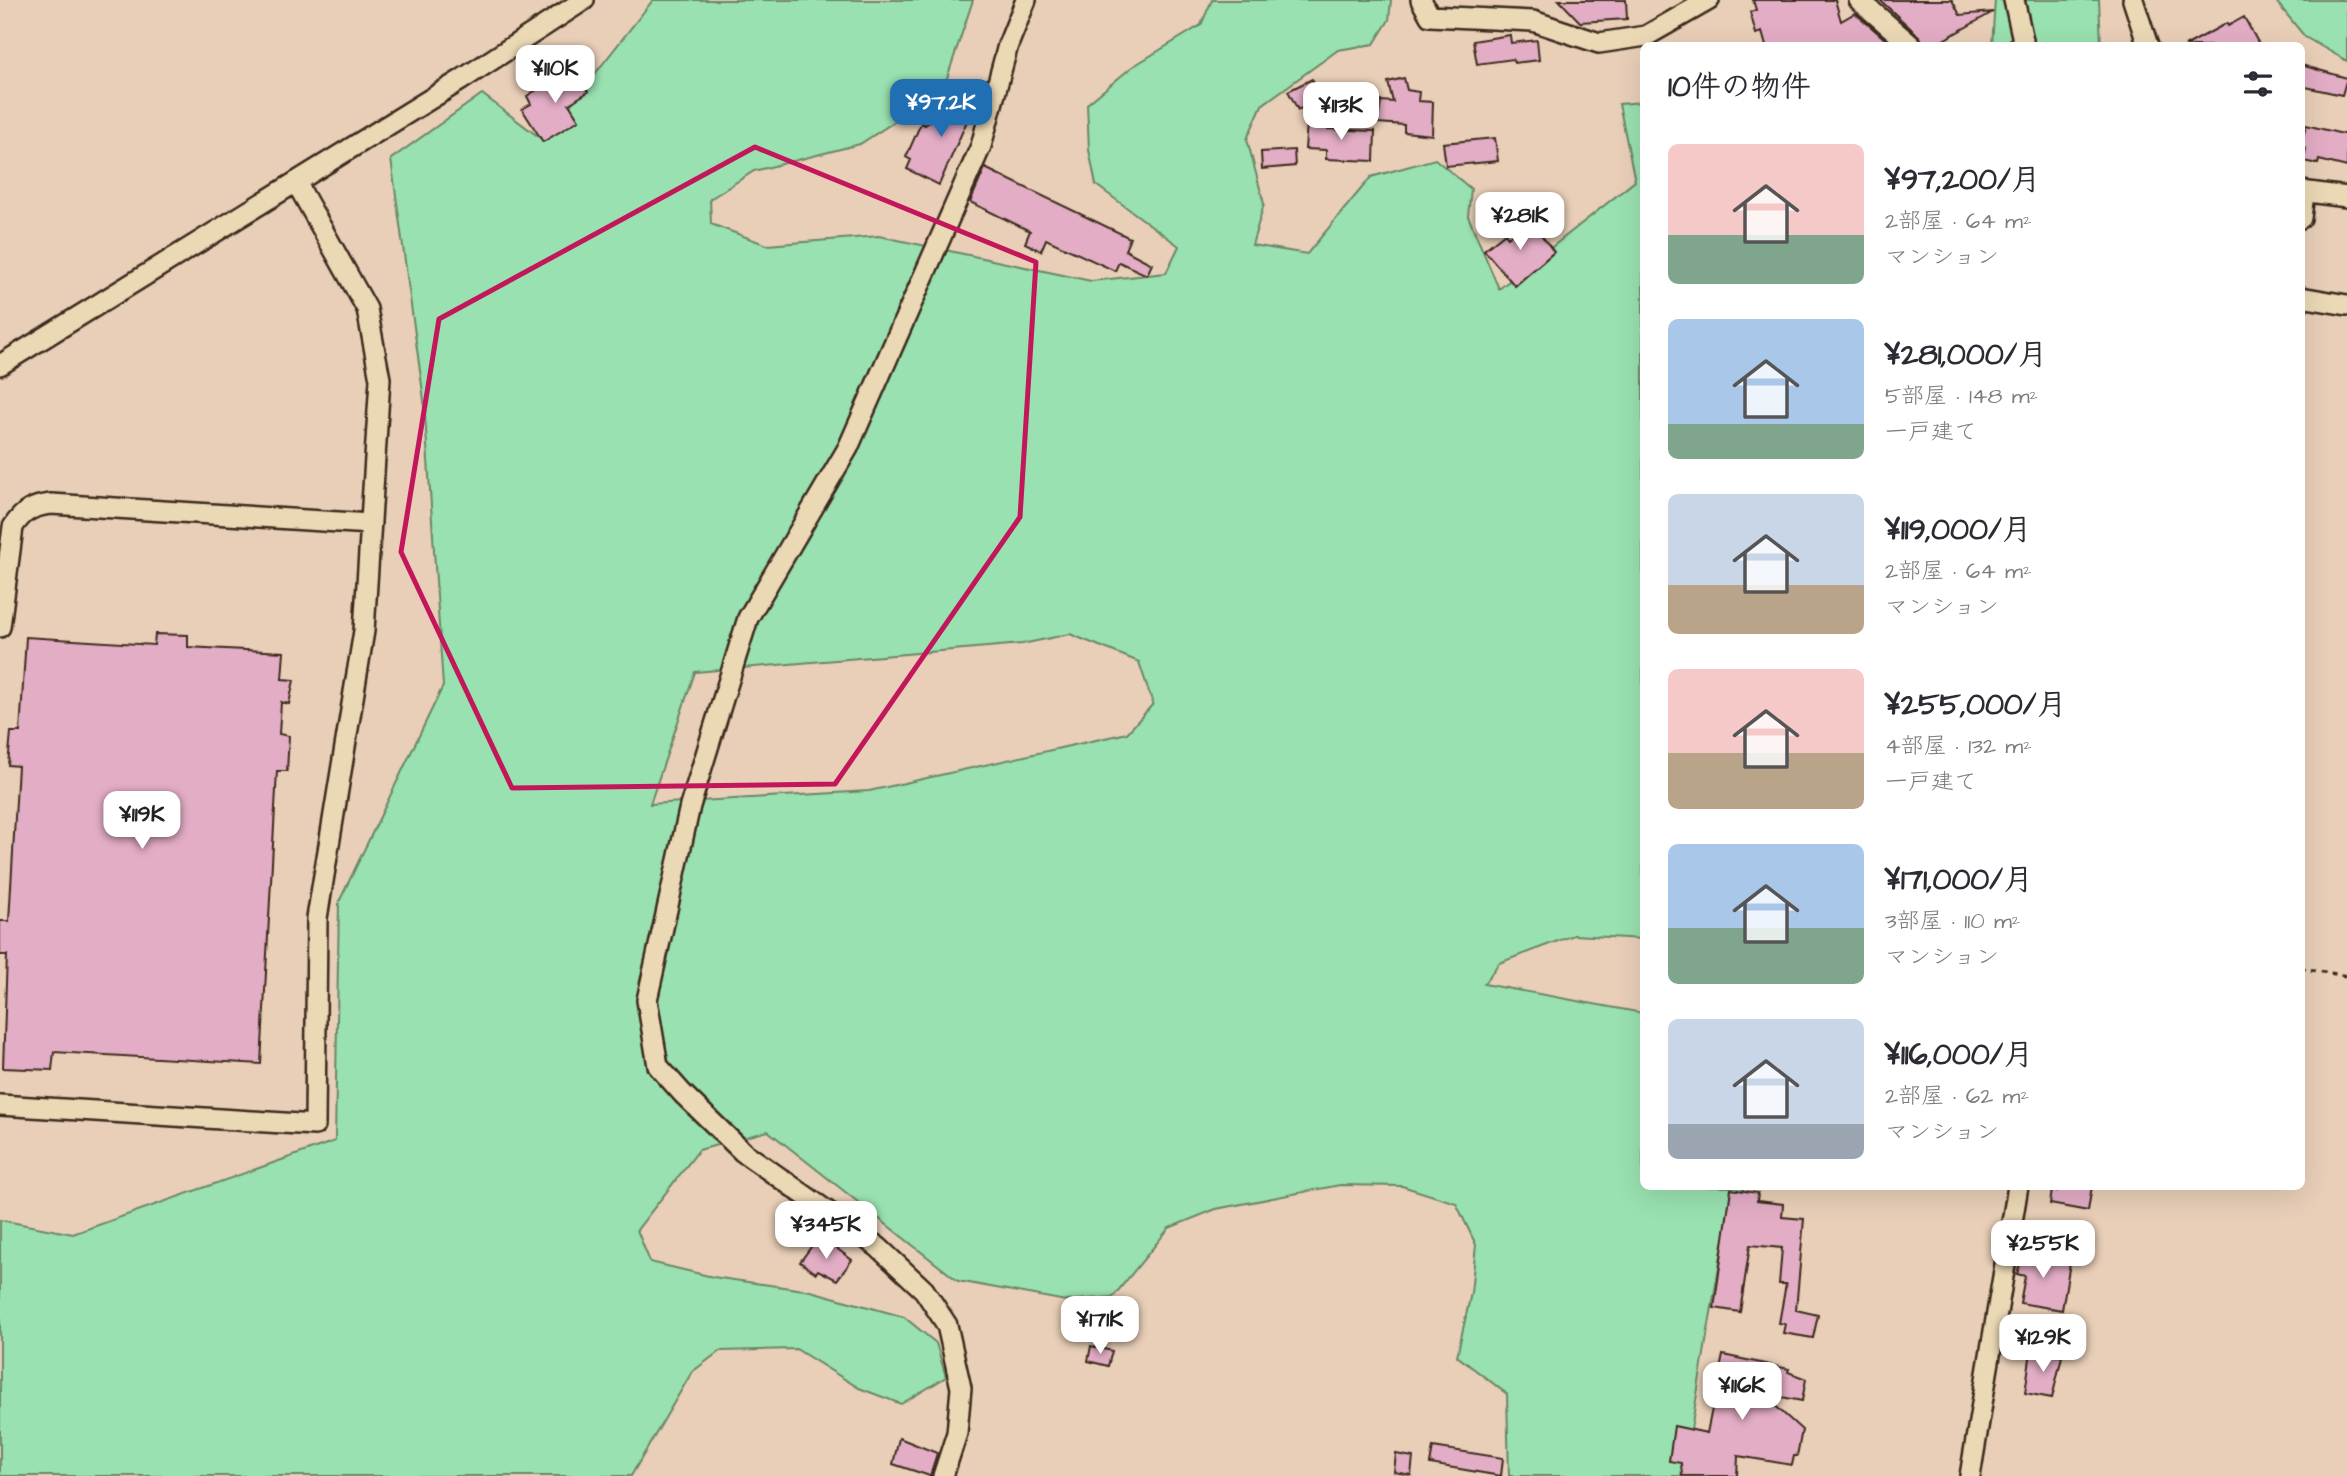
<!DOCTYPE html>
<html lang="ja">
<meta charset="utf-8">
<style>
:root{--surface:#fff;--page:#f2f2f3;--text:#2b2b33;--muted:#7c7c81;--accent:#1f6fb2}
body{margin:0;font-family:"Architects Daughter","Klee One",sans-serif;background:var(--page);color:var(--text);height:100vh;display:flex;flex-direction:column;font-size:26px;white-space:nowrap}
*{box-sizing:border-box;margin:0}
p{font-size:23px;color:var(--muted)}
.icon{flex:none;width:38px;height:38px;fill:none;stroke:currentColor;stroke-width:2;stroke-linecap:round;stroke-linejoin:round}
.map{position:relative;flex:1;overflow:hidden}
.sheet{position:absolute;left:1640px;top:42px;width:665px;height:1148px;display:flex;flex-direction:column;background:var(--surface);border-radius:10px;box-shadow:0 7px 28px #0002}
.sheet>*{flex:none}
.price{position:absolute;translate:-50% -60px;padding:0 16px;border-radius:14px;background:#fff;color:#222;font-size:23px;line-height:46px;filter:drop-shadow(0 2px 4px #0008)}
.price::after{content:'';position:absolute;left:50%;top:42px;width:21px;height:16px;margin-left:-10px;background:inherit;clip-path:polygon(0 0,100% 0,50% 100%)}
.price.on{background:var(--accent);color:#fff}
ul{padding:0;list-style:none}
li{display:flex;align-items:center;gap:21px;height:175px;padding:0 28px}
li span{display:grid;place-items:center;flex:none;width:196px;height:140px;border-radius:10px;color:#555}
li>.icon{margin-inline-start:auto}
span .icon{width:84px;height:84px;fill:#fffc;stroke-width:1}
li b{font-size:30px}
h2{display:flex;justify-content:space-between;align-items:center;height:84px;padding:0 28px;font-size:30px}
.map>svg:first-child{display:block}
</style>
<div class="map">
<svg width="2347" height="1476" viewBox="0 0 2347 1476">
<rect width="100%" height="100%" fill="#e9cfb8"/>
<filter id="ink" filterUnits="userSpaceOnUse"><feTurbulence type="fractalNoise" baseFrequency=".0143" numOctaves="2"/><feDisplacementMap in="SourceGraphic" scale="14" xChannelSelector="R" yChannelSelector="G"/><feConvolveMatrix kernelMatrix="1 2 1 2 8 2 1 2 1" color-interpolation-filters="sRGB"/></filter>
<g filter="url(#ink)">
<path fill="#99e1b0" stroke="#6a8667" stroke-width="2" fill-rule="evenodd" d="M653 0H973L943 90 860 144 754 171 710 199 711 224 767 245 879 236 1091 281 1166 273 1179 246 1096 185 1089 150 1087 104 1132 67 1201 25 1212 0H1391L1389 20 1374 44 1338 50 1262 105 1247 139 1264 204 1252 245 1307 254 1371 177 1435 159 1471 189 1468 216 1499 289 1635 181 1619 104 1643 102V939L1574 935 1499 963 1484 984 1643 1013V1186L1744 1187 1723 1243 1683 1476H1509L1507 1394 1457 1356 1471 1293 1476 1245 1456 1203 1402 1186 1340 1185 1216 1209 1169 1228 1113 1297 1066 1301 958 1281 768 1131 699 1150 637 1230 650 1262 713 1277 811 1291 904 1317 936 1343 946 1377 901 1404 859 1388 796 1349 720 1351 692 1372 631 1476H0V1220L73 1234 335 1141 339 902 443 686 424 400 391 159 482 94 543 140ZM1070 634 1139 662 1153 704 1127 733 869 791 650 804 695 672 1022 644Z
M1995 0H2099L2101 45 1992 46Z
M2275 0H2347V61L2305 37Z"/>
<path fill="#e3adc5" stroke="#3b2a1e" stroke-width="2" d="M1559 0H1626L1627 19 1580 22Z
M1753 0H1835L1841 21 1855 13 1893 46H1766L1762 32 1756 34 1750 12 1756 10Z
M1880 0H1952L1960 15 1993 12 1936 44 1934 40 1924 45 1920 37Z
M2244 17 2260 46H2185L2227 23 2228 26Z
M1510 35 1511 43 1537 40 1539 60 1514 63 1513 59 1477 64 1473 41Z
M2301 65 2347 78 2342 95 2301 86Z
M573 67 588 92 569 104 579 120 543 142 522 109 531 104 527 96Z
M1404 78 1407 90 1419 92 1418 101 1433 102 1432 135 1404 132V125L1378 123 1381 101 1393 102 1388 82Z
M1312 79 1321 98 1298 110 1288 91Z
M985 80 939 185 907 169 911 160 906 157 921 123 925 125Z
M1307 122 1328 123V129L1375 131 1374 161 1326 159V150L1305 149Z
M2306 125 2347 135V167L2319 160 2318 164 2303 161 2306 149 2301 146Z
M1495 138 1498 161 1446 166 1443 143Z
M1294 150 1295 166 1262 169 1261 152Z
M985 168 1130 238 1125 250 1152 264 1147 275 1119 262 1115 271 1046 239 1041 251 1025 243 1030 231 970 202Z
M1530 220 1554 252 1515 286 1484 250 1505 233 1508 237Z
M155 634 188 635V647L284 652 282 679 294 680 289 704 281 702 279 734 289 736 287 771H277L261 1064 54 1052 52 1070 3 1068 7 955H0V921H9L18 766 8 765 11 732H20L26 637 154 645Z
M2058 1186H2092L2088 1211 2050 1204 2052 1190 2057 1191Z
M1731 1189 1758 1193 1757 1201 1783 1204 1782 1217 1804 1219 1796 1310 1818 1315 1813 1338 1783 1333 1785 1324 1779 1323 1786 1284H1779L1782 1248 1750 1245 1740 1312 1714 1308Z
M814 1243 825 1251 831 1244 852 1260 837 1280 818 1270 816 1273 800 1262Z
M2024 1249 2070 1263 2062 1310 2020 1303 2025 1276 2017 1274Z
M1091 1346 1112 1351 1108 1366 1088 1361Z
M2031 1351 2062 1356 2052 1398 2025 1393Z
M1723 1355 1789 1369 1788 1372 1806 1379 1802 1401 1761 1393 1802 1430 1797 1456H1794L1792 1465 1738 1456 1737 1476H1682L1681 1463 1669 1461 1674 1426 1707 1433Z
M899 1438 937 1453 930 1476 893 1464Z
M1433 1447 1503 1458 1501 1476 1430 1464Z
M1396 1454 1413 1457 1411 1475 1394 1472Z"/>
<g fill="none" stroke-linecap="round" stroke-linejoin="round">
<defs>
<path id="minor" d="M1421 0 1430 16 1533 21 1599 43 1646 36 1709 0
M1859 0 1912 46
M2014 0 2023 40 2019 46
M2133 0 2148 46
M2301 191 2347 197
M2301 218 2304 193
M2301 297 2347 305
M0 365 461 80 584 0
M0 627 13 527C23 511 33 506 51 504L371 524
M0 1105 315 1125 317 918 364 631 380 379 367 309 296 182
M943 1476 957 1433 961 1388 947 1325 924 1290 878 1247 743 1152 683 1094 658 1066 647 1000 690 806 748 618 848 448 981 146 1008 45 1026 0
M1970 1476 2018 1186"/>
</defs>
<use href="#minor" stroke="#3b2a1e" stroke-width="24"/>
<path stroke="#3b2a1e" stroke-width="3.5" stroke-dasharray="5 5" stroke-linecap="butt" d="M2301 968 2347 976"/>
<use href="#minor" stroke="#ebd8b5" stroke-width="19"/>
</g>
</g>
<path fill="none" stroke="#c2185b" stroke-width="5" stroke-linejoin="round" d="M755 147 1036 262 1020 517 835 784 512 788 401 552 439 319Z"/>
</svg>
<b class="price" style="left:555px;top:105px">¥110K</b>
<b class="price on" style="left:941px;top:139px">¥97.2K</b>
<b class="price" style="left:1341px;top:142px">¥113K</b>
<b class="price" style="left:1520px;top:252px">¥281K</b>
<b class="price" style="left:142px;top:851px">¥119K</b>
<b class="price" style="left:826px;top:1261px">¥345K</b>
<b class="price" style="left:2043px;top:1280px">¥255K</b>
<b class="price" style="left:1100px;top:1356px">¥171K</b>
<b class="price" style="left:2043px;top:1374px">¥129K</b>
<b class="price" style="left:1742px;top:1422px">¥116K</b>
<section class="sheet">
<h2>10件の物件<svg class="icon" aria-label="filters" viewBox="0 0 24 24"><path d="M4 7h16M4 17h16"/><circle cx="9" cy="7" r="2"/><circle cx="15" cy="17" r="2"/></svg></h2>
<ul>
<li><span style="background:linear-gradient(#f6c9c9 65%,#7fa58c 0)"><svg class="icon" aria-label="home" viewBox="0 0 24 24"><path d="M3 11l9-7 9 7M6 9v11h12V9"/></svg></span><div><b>¥97,200/月</b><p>2部屋 · 64 m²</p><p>マンション</p></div></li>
<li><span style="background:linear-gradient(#a9c7e8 75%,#7fa58c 0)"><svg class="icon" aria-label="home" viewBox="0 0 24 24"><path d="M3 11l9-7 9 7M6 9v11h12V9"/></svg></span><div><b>¥281,000/月</b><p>5部屋 · 148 m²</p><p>一戸建て</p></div></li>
<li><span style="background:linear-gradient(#c9d6e8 65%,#b9a48a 0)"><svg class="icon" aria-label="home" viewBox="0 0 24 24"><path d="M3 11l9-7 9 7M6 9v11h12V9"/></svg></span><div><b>¥119,000/月</b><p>2部屋 · 64 m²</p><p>マンション</p></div></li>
<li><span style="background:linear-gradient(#f6c9c9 60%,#b9a48a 0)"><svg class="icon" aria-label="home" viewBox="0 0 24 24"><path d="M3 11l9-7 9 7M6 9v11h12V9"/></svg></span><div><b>¥255,000/月</b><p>4部屋 · 132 m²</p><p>一戸建て</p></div></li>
<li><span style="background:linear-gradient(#a9c7e8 60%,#7fa58c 0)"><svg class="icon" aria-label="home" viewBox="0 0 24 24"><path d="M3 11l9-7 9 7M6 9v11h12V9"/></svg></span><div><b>¥171,000/月</b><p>3部屋 · 110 m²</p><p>マンション</p></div></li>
<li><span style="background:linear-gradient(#c9d6e8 75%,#9aa5b1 0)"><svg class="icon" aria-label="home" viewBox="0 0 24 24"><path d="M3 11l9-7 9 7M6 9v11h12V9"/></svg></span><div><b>¥116,000/月</b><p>2部屋 · 62 m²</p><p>マンション</p></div></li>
</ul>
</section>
</div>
